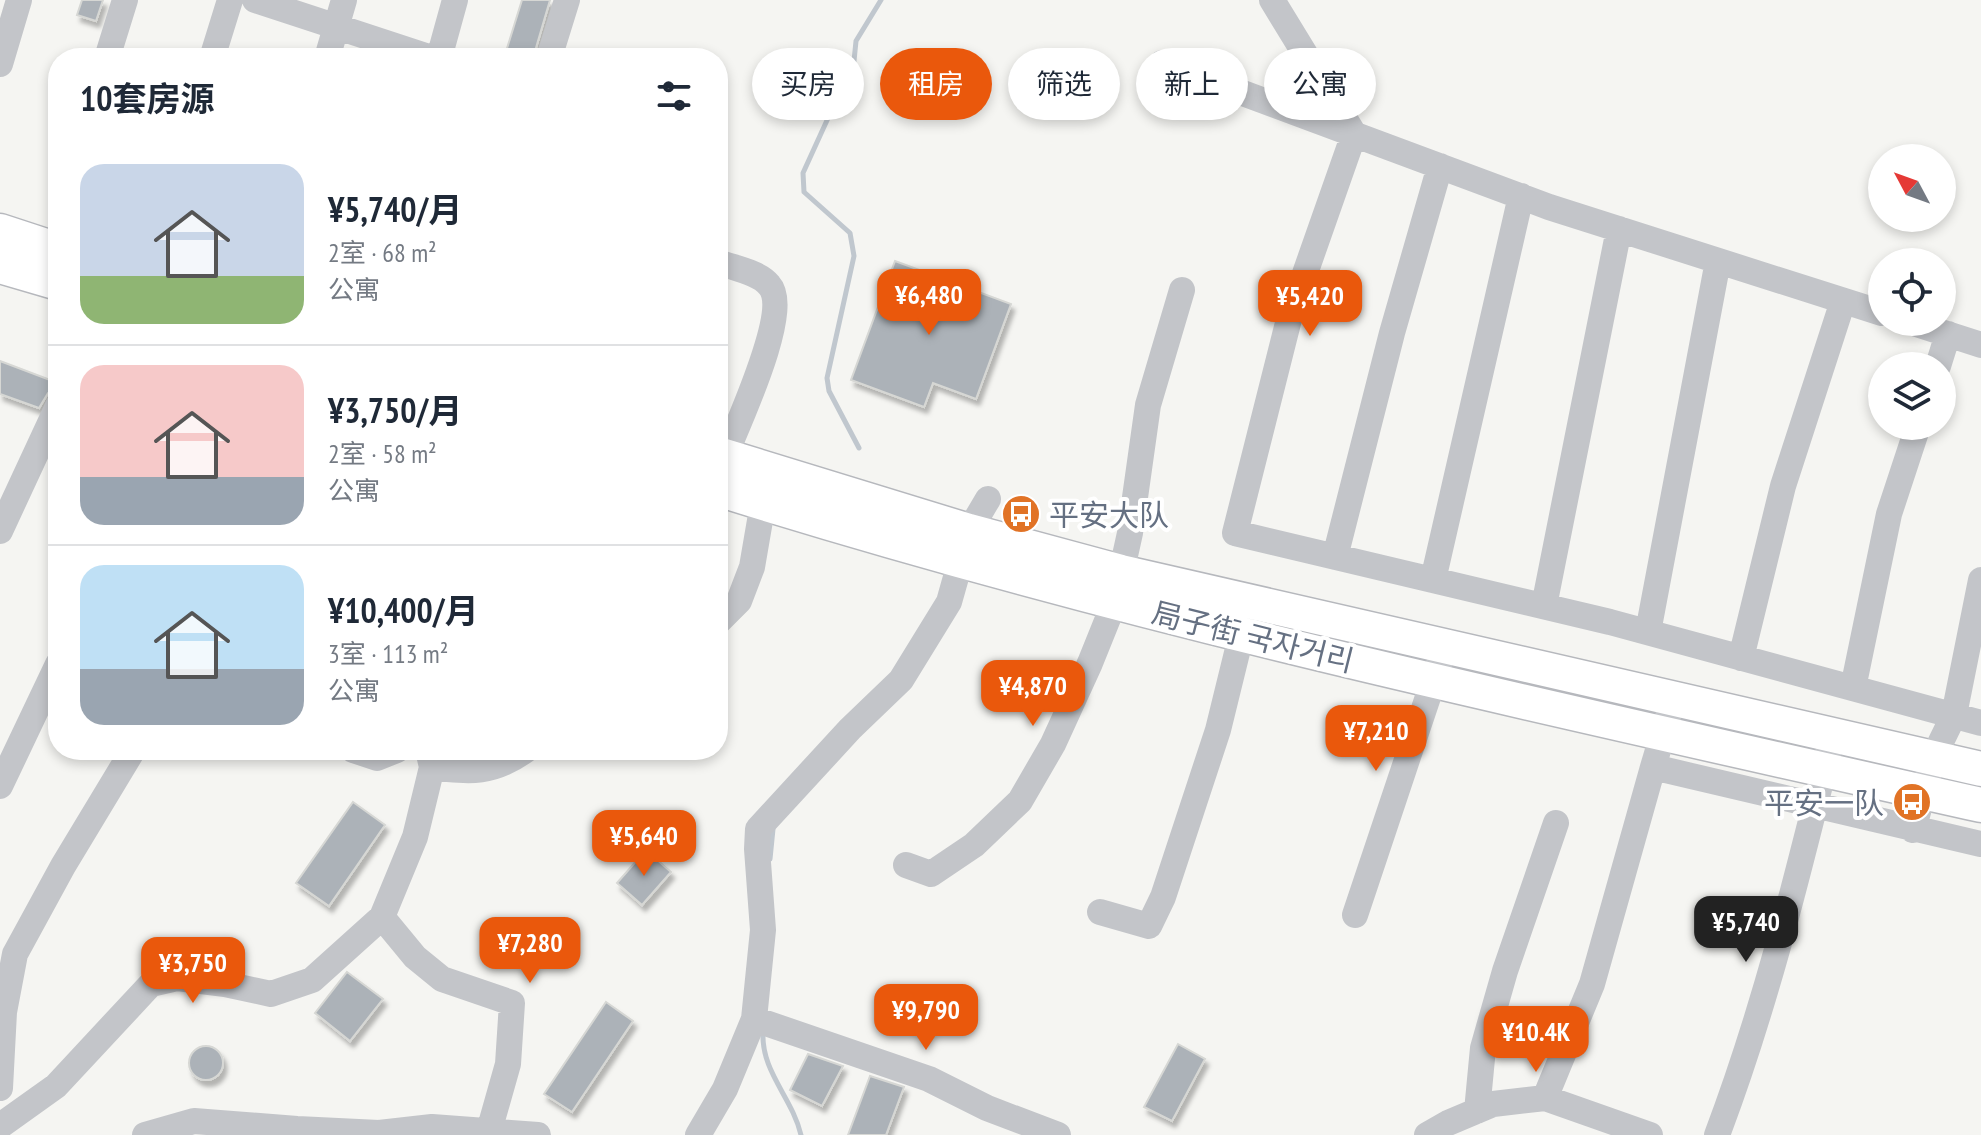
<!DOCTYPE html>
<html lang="zh">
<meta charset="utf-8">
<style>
:root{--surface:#fff;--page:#f2f2f3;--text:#1f2937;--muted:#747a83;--line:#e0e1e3;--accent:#ea580c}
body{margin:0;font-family:"PT Sans Narrow","Noto Sans SC","Noto Sans KR",sans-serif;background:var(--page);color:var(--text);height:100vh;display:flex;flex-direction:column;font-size:30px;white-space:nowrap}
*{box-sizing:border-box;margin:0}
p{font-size:26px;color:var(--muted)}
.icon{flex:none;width:44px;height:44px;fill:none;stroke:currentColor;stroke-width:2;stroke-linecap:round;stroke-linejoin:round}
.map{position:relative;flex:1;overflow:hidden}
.details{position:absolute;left:48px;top:48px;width:680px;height:712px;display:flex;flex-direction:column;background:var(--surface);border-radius:32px;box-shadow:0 4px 12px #0003}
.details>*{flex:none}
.banner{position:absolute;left:752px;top:48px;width:760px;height:72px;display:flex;gap:16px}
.needle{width:52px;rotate:311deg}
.tools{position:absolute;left:1868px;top:144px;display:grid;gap:16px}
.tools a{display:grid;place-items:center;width:88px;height:88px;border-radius:50%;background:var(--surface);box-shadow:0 4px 12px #0003;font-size:40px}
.price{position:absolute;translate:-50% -68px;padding:0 18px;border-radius:16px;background:var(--accent);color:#fff;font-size:26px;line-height:52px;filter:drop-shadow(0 2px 4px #0008)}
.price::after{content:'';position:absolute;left:50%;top:48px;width:24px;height:18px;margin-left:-12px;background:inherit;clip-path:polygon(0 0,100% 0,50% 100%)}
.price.active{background:#222;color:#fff}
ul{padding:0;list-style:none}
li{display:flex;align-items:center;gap:24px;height:200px;padding:0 32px}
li+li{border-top:2px solid var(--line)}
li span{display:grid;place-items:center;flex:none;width:224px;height:160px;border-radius:24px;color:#555}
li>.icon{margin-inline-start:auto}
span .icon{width:96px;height:96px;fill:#fffc;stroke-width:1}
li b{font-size:34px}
h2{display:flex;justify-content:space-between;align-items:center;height:96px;padding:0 32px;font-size:34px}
.tag{padding:0 28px;border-radius:36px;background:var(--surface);box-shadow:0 4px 12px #0003;font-size:28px;line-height:72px}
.tag.active{background:var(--accent);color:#fff}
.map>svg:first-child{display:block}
</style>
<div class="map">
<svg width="1981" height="1135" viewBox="0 0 1981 1135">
<defs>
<filter id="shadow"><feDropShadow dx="3.5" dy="6" stdDeviation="2" flood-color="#0004"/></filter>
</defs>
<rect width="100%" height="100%" fill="#f5f5f2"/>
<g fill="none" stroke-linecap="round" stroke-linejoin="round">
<path stroke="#c0c7ce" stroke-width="5" d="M859 448 829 391 827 378 854 256 850 233 804 192 803 173 854 61 856 41 881 0
M770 859 773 829
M763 1032C761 1072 792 1097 801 1135"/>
</g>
<path fill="#acb2b8" stroke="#d6d7d4" stroke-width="2" filter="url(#shadow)" d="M82 0H103L96 21 77 15Z
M522 0H550L533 58H504Z
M895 261 1011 304 976 399 933 383 924 407 851 380Z
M0 361 58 383V390L48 393 39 408 0 394Z
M353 802 385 825 329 906 296 883Z
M646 850 671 872 642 905 617 883Z
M347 972 383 999 350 1041 315 1013Z
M606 1002 633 1021 572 1112 544 1094Z
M1178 1044 1205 1059 1172 1121 1144 1107Z
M189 1063a17 17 0 1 1 34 0a17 17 0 1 1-34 0Z
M808 1054 843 1066 822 1106 790 1090Z
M870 1076 904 1087 886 1135H848Z"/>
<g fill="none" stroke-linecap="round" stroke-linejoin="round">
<defs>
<path id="major" d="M0 231 58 250
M0 266 58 283
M718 454 969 531 1121 572 1981 769
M718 489C1132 619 1558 710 1981 805"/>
</defs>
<use href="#major" stroke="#b6b8bd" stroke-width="37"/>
<path stroke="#c3c5c9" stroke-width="26" d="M255 0 432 58
M1272 0 1354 134 1289 319 1235 533 1610 622 1981 723
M107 58 125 0
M212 58 230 0
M327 58 344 0
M439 58 455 0
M549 58 567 0
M1162 63 1549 207 1882 313
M0 64 19 0
M718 262C733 268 759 272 769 285 792 310 737 425 725 456
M1910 322 1981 345
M1938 366 1948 334
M0 531 58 406
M1335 557 1392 333 1440 166
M1433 580 1521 196
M1544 606 1619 229
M718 622 739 601 752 567 763 503
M1648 632 1718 261
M1741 658 1783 486 1843 301
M1853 688 1889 514 1918 426
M1668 717 1653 767 1981 844
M353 750 377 758 397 750
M432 767C472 772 492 774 526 750
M0 786 58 664
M1913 830 1933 758 1954 715 1981 580
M906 865 931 874 974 845 1020 801 1053 744 1090 663 1115 601 1130 533 1148 405 1182 290
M1100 912 1149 926 1163 897 1218 730 1246 616
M1355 915 1439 664
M382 917 415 957 442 979 512 1003 508 1064 489 1131
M754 1019 929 1079 987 1108 1058 1135
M0 1088 4 1012 15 954 63 866 133 750
M1545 1098 1592 984 1653 767
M1477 1111 1483 1048 1505 971 1556 823
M0 1126 56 1086 151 984 177 978 225 984 271 994 312 980 382 917 415 837 432 767 428 750
M145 1135 194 1121 297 1129 379 1133 432 1127 538 1135
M698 1135 725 1089 754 1019 763 930 757 849 758 829 850 729 901 680 949 602 969 531 988 499
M1427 1135 1448 1123 1493 1104 1545 1098 1650 1135
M1717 1135C1764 1011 1796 882 1828 753"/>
<use href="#major" stroke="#fff" stroke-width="34"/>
</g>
<defs>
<symbol id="bus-disc" viewBox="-11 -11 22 22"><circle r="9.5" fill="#e17326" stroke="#fff"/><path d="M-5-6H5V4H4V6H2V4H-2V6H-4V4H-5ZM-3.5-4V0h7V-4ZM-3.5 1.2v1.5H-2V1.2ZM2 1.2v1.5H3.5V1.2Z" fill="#fff"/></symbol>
</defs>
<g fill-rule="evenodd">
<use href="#bus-disc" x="999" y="492" width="44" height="44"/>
<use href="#bus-disc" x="1890" y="780" width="44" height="44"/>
</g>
<g text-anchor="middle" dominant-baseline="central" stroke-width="8" stroke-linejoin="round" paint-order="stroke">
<g font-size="30" fill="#657082" stroke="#fff" text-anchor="start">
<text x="1049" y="514">平安大队</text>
<text x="1884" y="802" text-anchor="end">平安一队</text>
</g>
<g font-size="30" fill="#657082" stroke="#fff">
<text transform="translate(1253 636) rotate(14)">局子街 국자거리</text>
</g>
</g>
</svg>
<div class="tools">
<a><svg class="needle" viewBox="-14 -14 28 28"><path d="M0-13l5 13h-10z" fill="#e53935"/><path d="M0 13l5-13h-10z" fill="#747a83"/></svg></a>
<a><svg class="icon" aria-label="locate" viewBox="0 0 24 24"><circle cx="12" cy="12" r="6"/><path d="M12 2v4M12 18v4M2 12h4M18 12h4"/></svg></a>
<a><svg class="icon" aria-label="layers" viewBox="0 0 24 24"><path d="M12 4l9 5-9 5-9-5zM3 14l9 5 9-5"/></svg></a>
</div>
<b class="price" style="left:929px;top:337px">¥6,480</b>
<b class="price" style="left:1310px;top:338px">¥5,420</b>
<b class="price" style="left:1033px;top:728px">¥4,870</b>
<b class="price" style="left:1376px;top:773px">¥7,210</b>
<b class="price" style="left:644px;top:878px">¥5,640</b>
<b class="price active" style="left:1746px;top:964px">¥5,740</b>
<b class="price" style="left:530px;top:985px">¥7,280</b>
<b class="price" style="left:193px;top:1005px">¥3,750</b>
<b class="price" style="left:926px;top:1052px">¥9,790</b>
<b class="price" style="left:1536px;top:1074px">¥10.4K</b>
<div class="banner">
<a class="tag">买房</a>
<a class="tag active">租房</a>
<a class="tag">筛选</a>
<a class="tag">新上</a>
<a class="tag">公寓</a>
</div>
<section class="details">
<h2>10套房源<svg class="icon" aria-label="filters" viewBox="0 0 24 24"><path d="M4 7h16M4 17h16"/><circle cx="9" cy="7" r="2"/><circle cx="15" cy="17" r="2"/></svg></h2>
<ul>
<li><span style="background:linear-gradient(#c9d6e8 70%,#8fb573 0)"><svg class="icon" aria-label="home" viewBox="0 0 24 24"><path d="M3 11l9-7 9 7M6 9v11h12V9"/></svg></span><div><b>¥5,740/月</b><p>2室 · 68 m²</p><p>公寓</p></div></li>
<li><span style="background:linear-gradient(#f6c9c9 70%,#9aa5b1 0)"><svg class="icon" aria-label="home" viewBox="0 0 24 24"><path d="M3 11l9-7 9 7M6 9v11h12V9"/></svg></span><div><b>¥3,750/月</b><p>2室 · 58 m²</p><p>公寓</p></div></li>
<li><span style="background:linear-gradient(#bfe0f5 65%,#9aa5b1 0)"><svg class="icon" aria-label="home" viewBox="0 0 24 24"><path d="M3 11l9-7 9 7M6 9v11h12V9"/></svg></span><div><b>¥10,400/月</b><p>3室 · 113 m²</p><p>公寓</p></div></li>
</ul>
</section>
</div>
